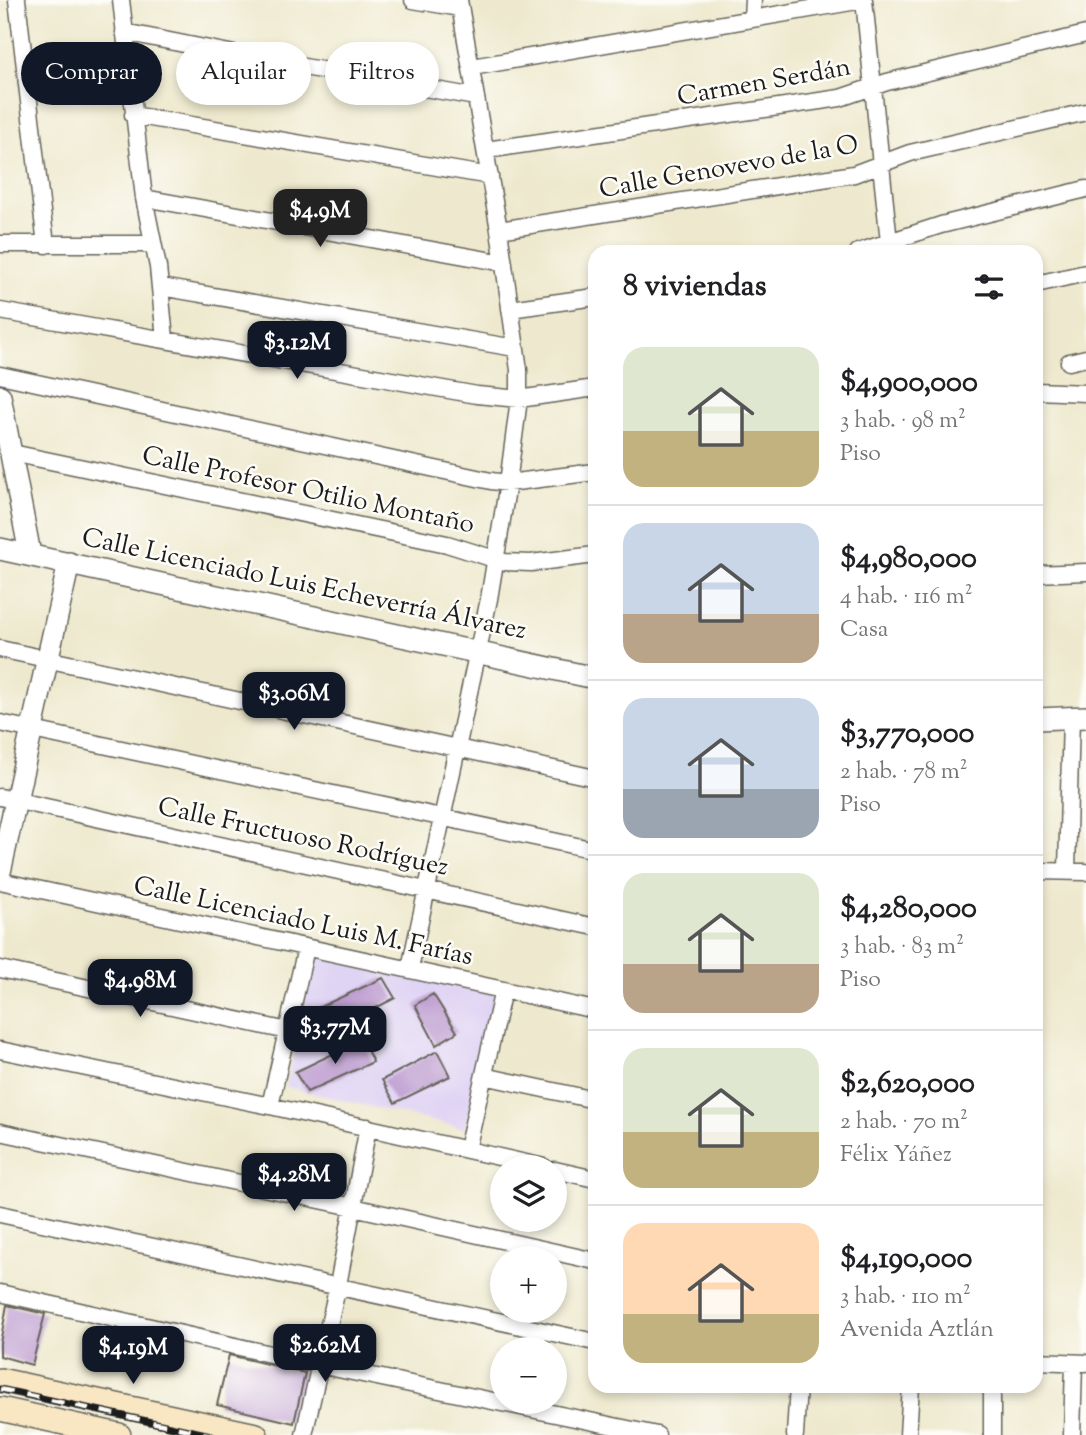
<!DOCTYPE html>
<html lang="es">
<meta charset="utf-8">
<style>
:root{--surface:#fff;--page:#f6f6f6;--text:#202124;--muted:#757577;--line:#e0e0e0;--accent:#111827}
body{margin:0;font-family:"Sorts Mill Goudy",serif;background:var(--page);color:var(--text);height:100vh;display:flex;flex-direction:column;font-size:26px;white-space:nowrap}
*{box-sizing:border-box;margin:0}
p{font-size:23px;color:var(--muted)}
.icon{flex:none;width:38px;height:38px;fill:none;stroke:currentColor;stroke-width:2;stroke-linecap:round;stroke-linejoin:round}
.map{position:relative;flex:1;overflow:hidden}
.panel{position:absolute;left:588px;top:245px;width:455px;height:1148px;display:flex;flex-direction:column;background:var(--surface);border-radius:21px;box-shadow:0 4px 10px #0003}
.panel>*{flex:none}
.top-card{position:absolute;left:21px;top:42px;width:462px;height:63px;display:flex;gap:14px}
.controls{position:absolute;left:490px;top:1155px;display:grid;gap:14px}
.controls a{display:grid;place-items:center;width:77px;height:77px;border-radius:50%;background:var(--surface);box-shadow:0 4px 10px #0003;font-size:35px}
.price{position:absolute;translate:-50% -60px;padding:0 16px;border-radius:14px;background:var(--accent);color:#fff;font-size:23px;line-height:46px;filter:drop-shadow(0 2px 4px #0008)}
.price::after{content:'';position:absolute;left:50%;top:42px;width:21px;height:16px;margin-left:-10px;background:inherit;clip-path:polygon(0 0,100% 0,50% 100%)}
.price.active{background:#222;color:#fff}
ul{padding:0;list-style:none}
li{display:flex;align-items:center;gap:21px;height:175px;padding:0 35px}
li+li{border-top:2px solid var(--line)}
li span{display:grid;place-items:center;flex:none;width:196px;height:140px;border-radius:21px;color:#555}
li>.icon{margin-inline-start:auto}
span .icon{width:84px;height:84px;fill:#fffc;stroke-width:1}
li b{font-size:30px}
h2{display:flex;justify-content:space-between;align-items:center;height:84px;padding:0 35px;font-size:30px}
.pill{padding:0 24px;border-radius:32px;background:var(--surface);box-shadow:0 4px 10px #0003;font-size:24px;line-height:63px}
.pill.active{background:var(--accent);color:#fff}
.map>svg:first-child{display:block}
</style>
<div class="map">
<svg width="1086" height="1435" viewBox="0 0 1086 1435">
<rect width="100%" height="100%" fill="#fdfcf7"/>
<filter id="ink" filterUnits="userSpaceOnUse"><feTurbulence type="fractalNoise" baseFrequency=".0143" numOctaves="2"/><feDisplacementMap in="SourceGraphic" scale="14" xChannelSelector="R" yChannelSelector="G"/><feConvolveMatrix kernelMatrix="1 2 1 2 8 2 1 2 1" color-interpolation-filters="sRGB"/></filter>
<filter id="wash" filterUnits="userSpaceOnUse"><feTurbulence type="fractalNoise" baseFrequency=".00686" numOctaves="4" result="noise"/><feDisplacementMap in="SourceGraphic" scale="28" xChannelSelector="R" yChannelSelector="G"/><feGaussianBlur stdDeviation="1.57" result="paint"/><feColorMatrix in="noise" values="0 0 0 0 0 0 0 0 0 0 0 0 0 0 0 0 0 1.4 0 .05"/><feComposite in="paint" operator="in"/></filter>
<g filter="url(#wash)">
<rect width="100%" height="100%" fill="#eee9ce"/>
<path fill="#e0d4f4" d="M314 956 496 992 466 1129 286 1087Z"/>
<g id="blocks">
<path fill="#be9dd1" d="M383 978 395 998 323 1035 311 1011Z
M433 994 457 1032 436 1045 415 1005Z
M362 1040 373 1062 307 1092 295 1072Z
M437 1051 450 1076 395 1103 382 1080Z
M7 1305 45 1314 32 1365 0 1356V1343Z
M229 1355 305 1373 294 1423 217 1405Z"/>
</g>
</g>
<g filter="url(#ink)">
<use href="#blocks" fill-opacity="0" stroke="#66645a" stroke-width="2"/>
<g fill="none" stroke-linecap="round" stroke-linejoin="round">
<defs>
<path id="minor" d="M17 0 46 245
M121 0 144 198 158 267 165 339
M413 0 460 8
M864 0 890 252
M752 19 753 0
M124 32 264 60 476 97
M472 67 863 0
M133 115 490 176
M486 150 840 98 887 82 1086 34
M144 198 504 263
M499 230 854 174 910 153 1086 112
M0 244H152
M858 252 941 225 1086 189
M1036 284 1086 273
M161 287 515 348
M510 309 595 297
M0 311 477 395 519 399 595 388
M1069 362 1086 358
M0 375 491 481 508 483 595 472
M1036 391 1086 393
M12 453 447 544 504 562 531 563 595 555
M1036 574 1086 572
M0 649 595 778
M0 723 595 850
M0 797 595 927
M1036 871 1086 872
M1067 871 1071 717
M0 881 595 1010
M410 968 489 599 508 483 519 399V370L499 230 459 0
M0 969 288 1031
M0 1050 270 1106 544 1167
M484 1076 595 1100
M270 1106 306 948
M0 1132 353 1207 595 1261
M467 1150 503 990
M555 1170 595 1179
M0 1214 595 1342
M0 1293 319 1365 657 1435
M1036 1361 1086 1363
M992 1386V1435
M304 1435 338 1285 368 1127
M795 1435 798 1386
M908 1435 911 1386
M1072 1435 1074 1363"/>
<path id="tertiary" d="M0 396 30 554
M0 549 595 678
M1036 719 1086 717
M0 872 69 563"/>
<path id="secondary" d="M0 1380 256 1435
M0 1409 119 1435"/>
</defs>
<use href="#minor" stroke="#66645a" stroke-width="19"/>
<use href="#tertiary" stroke="#66645a" stroke-width="24"/>
<use href="#secondary" stroke="#66645a" stroke-width="26"/>
<use href="#minor" stroke="#fff" stroke-width="16"/>
<use href="#tertiary" stroke="#fff" stroke-width="21"/>
<use href="#secondary" stroke="#f9e7c3" stroke-width="23"/>
<defs>
<path id="rail" d="M0 1389 211 1435"/>
</defs>
<use href="#rail" stroke="#1c1c1c" stroke-width="7"/>
<use href="#rail" stroke="#fdfcf7" stroke-width="4.5" stroke-dasharray="13" stroke-linecap="butt"/>
</g>
</g>
<g text-anchor="middle" dominant-baseline="central" stroke-width="5" stroke-linejoin="round" paint-order="stroke">
<g font-size="26" fill="#1c1c1c" stroke="#fdfcf7">
<text transform="translate(764 83) rotate(-10)">Carmen Serdán</text>
<text transform="translate(729 168) rotate(-10)">Calle Genovevo de la O</text>
<text transform="translate(308 491) rotate(12)">Calle Profesor Otilio Montaño</text>
<text transform="translate(304 585) rotate(12)">Calle Licenciado Luis Echeverría Álvarez</text>
<text transform="translate(303 838) rotate(12)">Calle Fructuoso Rodríguez</text>
<text transform="translate(303 922) rotate(12)">Calle Licenciado Luis M. Farías</text>
</g>
</g>
</svg>
<div class="controls">
<a><svg class="icon" aria-label="layers" viewBox="0 0 24 24"><path d="M12 4l9 5-9 5-9-5zM3 14l9 5 9-5"/></svg></a>
<a>+</a>
<a>−</a>
</div>
<b class="price active" style="left:320px;top:249px">$4.9M</b>
<b class="price" style="left:297px;top:381px">$3.12M</b>
<b class="price" style="left:294px;top:732px">$3.06M</b>
<b class="price" style="left:140px;top:1019px">$4.98M</b>
<b class="price" style="left:335px;top:1066px">$3.77M</b>
<b class="price" style="left:294px;top:1213px">$4.28M</b>
<b class="price" style="left:325px;top:1384px">$2.62M</b>
<b class="price" style="left:133px;top:1386px">$4.19M</b>
<div class="top-card">
<a class="pill active">Comprar</a>
<a class="pill">Alquilar</a>
<a class="pill">Filtros</a>
</div>
<section class="panel">
<h2>8 viviendas<svg class="icon" aria-label="filters" viewBox="0 0 24 24"><path d="M4 7h16M4 17h16"/><circle cx="9" cy="7" r="2"/><circle cx="15" cy="17" r="2"/></svg></h2>
<ul>
<li><span style="background:linear-gradient(#dfe7d0 60%,#c2b280 0)"><svg class="icon" aria-label="home" viewBox="0 0 24 24"><path d="M3 11l9-7 9 7M6 9v11h12V9"/></svg></span><div><b>$4,900,000</b><p>3 hab. · 98 m²</p><p>Piso</p></div></li>
<li><span style="background:linear-gradient(#c9d6e8 65%,#b9a48a 0)"><svg class="icon" aria-label="home" viewBox="0 0 24 24"><path d="M3 11l9-7 9 7M6 9v11h12V9"/></svg></span><div><b>$4,980,000</b><p>4 hab. · 116 m²</p><p>Casa</p></div></li>
<li><span style="background:linear-gradient(#c9d6e8 65%,#9aa5b1 0)"><svg class="icon" aria-label="home" viewBox="0 0 24 24"><path d="M3 11l9-7 9 7M6 9v11h12V9"/></svg></span><div><b>$3,770,000</b><p>2 hab. · 78 m²</p><p>Piso</p></div></li>
<li><span style="background:linear-gradient(#dfe7d0 65%,#b9a48a 0)"><svg class="icon" aria-label="home" viewBox="0 0 24 24"><path d="M3 11l9-7 9 7M6 9v11h12V9"/></svg></span><div><b>$4,280,000</b><p>3 hab. · 83 m²</p><p>Piso</p></div></li>
<li><span style="background:linear-gradient(#dfe7d0 60%,#c2b280 0)"><svg class="icon" aria-label="home" viewBox="0 0 24 24"><path d="M3 11l9-7 9 7M6 9v11h12V9"/></svg></span><div><b>$2,620,000</b><p>2 hab. · 70 m²</p><p>Félix Yáñez</p></div></li>
<li><span style="background:linear-gradient(#ffd9b3 65%,#c2b280 0)"><svg class="icon" aria-label="home" viewBox="0 0 24 24"><path d="M3 11l9-7 9 7M6 9v11h12V9"/></svg></span><div><b>$4,190,000</b><p>3 hab. · 110 m²</p><p>Avenida Aztlán</p></div></li>
</ul>
</section>
</div>
